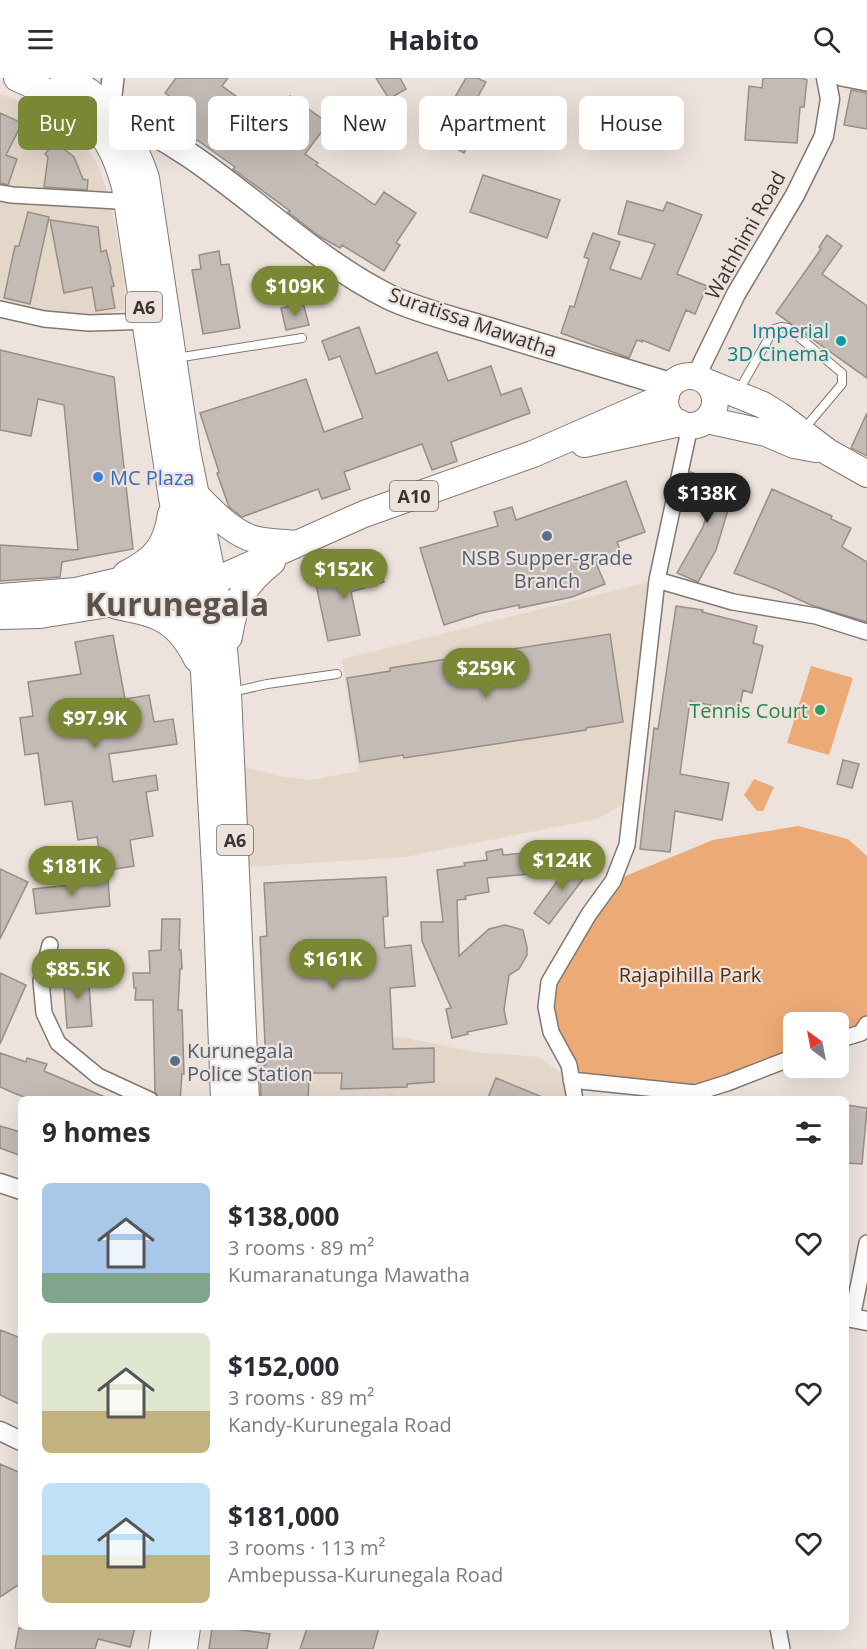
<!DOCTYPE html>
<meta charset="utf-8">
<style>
:root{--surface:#fff;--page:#f2f2f3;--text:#2b2b33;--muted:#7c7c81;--accent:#7a8735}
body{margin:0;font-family:"Open Sans",sans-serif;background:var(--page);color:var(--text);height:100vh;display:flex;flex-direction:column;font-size:22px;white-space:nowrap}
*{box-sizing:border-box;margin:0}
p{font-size:20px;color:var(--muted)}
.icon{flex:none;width:33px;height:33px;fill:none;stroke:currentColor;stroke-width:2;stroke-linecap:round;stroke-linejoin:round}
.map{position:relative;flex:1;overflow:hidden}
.sheet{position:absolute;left:18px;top:1018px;width:831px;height:534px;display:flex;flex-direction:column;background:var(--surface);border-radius:9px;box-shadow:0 6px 24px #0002}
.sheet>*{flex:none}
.top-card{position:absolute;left:18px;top:18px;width:831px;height:54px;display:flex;gap:12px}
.needle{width:39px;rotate:328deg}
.fabs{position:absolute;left:783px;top:934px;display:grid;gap:12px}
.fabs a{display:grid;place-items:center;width:66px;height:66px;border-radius:9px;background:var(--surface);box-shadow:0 6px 24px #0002;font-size:30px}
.price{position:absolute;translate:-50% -51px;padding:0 14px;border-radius:21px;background:var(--accent);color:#fff;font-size:20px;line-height:39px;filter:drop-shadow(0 2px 3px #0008)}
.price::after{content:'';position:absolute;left:50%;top:36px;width:18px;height:14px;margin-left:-9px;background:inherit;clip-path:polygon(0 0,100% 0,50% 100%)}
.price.current{background:#222;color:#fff}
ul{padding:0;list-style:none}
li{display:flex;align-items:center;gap:18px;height:150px;padding:0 24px}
li span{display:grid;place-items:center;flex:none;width:168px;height:120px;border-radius:9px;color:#555}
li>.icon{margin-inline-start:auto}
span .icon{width:72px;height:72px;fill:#fffc;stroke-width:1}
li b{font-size:26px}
h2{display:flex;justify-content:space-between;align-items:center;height:72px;padding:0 24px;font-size:26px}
.tag{padding:0 21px;border-radius:9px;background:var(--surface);box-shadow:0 6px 24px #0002;font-size:21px;line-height:54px}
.tag.current{background:var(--accent);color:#fff}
header{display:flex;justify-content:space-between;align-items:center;height:78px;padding:0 24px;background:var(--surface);font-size:27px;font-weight:700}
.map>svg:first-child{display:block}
</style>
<header><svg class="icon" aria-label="menu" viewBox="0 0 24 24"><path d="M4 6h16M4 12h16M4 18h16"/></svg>Habito<svg class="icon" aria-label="search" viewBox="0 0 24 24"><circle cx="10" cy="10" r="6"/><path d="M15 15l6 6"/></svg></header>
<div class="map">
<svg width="867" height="1571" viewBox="0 0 867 1571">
<rect width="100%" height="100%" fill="#ede3dc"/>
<path fill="#e5d6ca" d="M0 16 37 30 56 42 77 59 92 77 99 90 110 121 19 117 112 132 125 202 124 232 93 238 53 235 0 221Z
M657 502 631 722 597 741 405 779 246 789 237 687 279 698 310 702 359 693 342 581Z
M402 959 474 974 539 979 571 1002 575 1021H252L251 969Z"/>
<path fill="#ecaa77" d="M811 588 853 600 829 677 787 665Z
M754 701 774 709 763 733H757L744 717Z
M798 748 848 761 867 778V946L839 962 838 945H794L793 979 695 1015 571 1002 551 954 549 904 613 803 713 762Z"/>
<path fill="#c4bbb5" stroke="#978e88" stroke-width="1.5" d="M176 0H228L222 8 271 43 290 18 328 45 305 76 318 85 316 87 375 127 384 114 416 135 396 165 400 167 384 193 342 167 340 170 319 158 288 134 290 133 233 91 235 89 197 62 195 64 170 49 185 29 165 15Z
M376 0H400L406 11 389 21Z
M466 0H477L486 4 472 29 455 19Z
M763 0H802L807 2 804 29H800L797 65 745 62 749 8 762 10Z
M851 12 867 15V51L844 47Z
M0 35 22 45 6 77 17 81 8 107 0 105Z
M457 46 474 55 464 75 446 65Z
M55 64 74 79 83 101 88 102 87 112 44 109 48 79 45 76Z
M483 97 560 122 547 160 470 134Z
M627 123 663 133 667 124 702 137 677 196 707 208 695 236 686 232 669 273 642 262V264L637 262 629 280 561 255 570 228 574 229 589 181 584 179 593 155 620 164 610 191 641 201 655 166 618 156Z
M28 134 49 139 30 226 4 220 15 168H19Z
M50 142 98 149 101 174 106 172 111 191 110 192 114 208 111 209 115 230 96 233 92 209 64 215Z
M827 157 842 168 822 196 867 228V300L776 235 821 171 819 169Z
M219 173 221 187 229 186 240 250 203 256 192 192 201 191 199 177Z
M303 225 309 247 286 252 281 230Z
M359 249 376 296 437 274 448 303 491 288 501 317 521 310 530 335 451 364 457 383 432 392 422 366 344 394 350 411 322 421 318 411 242 439 229 429 217 395 219 394 200 335 306 301 324 354 363 340 340 278 329 282 322 263Z
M0 272 114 299 133 471 62 484 60 499 0 503V467L78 472 64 327 38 321 31 358 0 352Z
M867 335V378L851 370Z
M690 394 735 409 716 472 698 504 677 495 703 449 711 423 686 415Z
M626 403 645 454 617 464 622 477 596 485 605 506 572 519 519 530V527L481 535 444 547 420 470 498 448 494 434 512 429 516 442Z
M772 411 832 438 831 441 851 450 842 469 867 484V544L811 527 776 511 734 495Z
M379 487 384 504 351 514 360 557 328 563 315 502Z
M676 528 703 532 702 534 757 548 753 565 763 568 752 615 743 612 739 633 690 623 680 696 729 705 722 742 675 733 670 774 640 771 654 650 658 651Z
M610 556 623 644 586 650V652L404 680 403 677 360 684 347 600 390 593V590Z
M113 557 125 621 149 617 154 644 173 641 177 666 109 676 113 704 156 697 158 712 146 714 153 758 130 762 134 788 102 793 97 759 78 762 72 723 45 727 38 675 25 677 20 640 33 638 28 604 81 596 75 564Z
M843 682 859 686 852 710 837 706Z
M502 771 503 777 538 774 540 795 487 800 489 814 465 818 466 821 457 822 459 878 489 851 505 847 523 852 527 869V877L519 891 509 897 504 932 507 946 467 954 468 956 452 960 446 931 451 930 422 863 421 844H443L437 792 465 788 464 785 487 782 486 774Z
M574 780 590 792 549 846 534 835Z
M0 791 28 804 0 861Z
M386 799 388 838 383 839 385 870 411 867 415 908 390 910 393 971 434 970V1004L407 1006V1009L341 1011 342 995H309L308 1022H261L260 988 266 987 260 859 267 858 264 805Z
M108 803 110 828 36 836 33 811Z
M162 841H180L179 872H181L182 891H180L178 932H182L184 996H182L180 1022H160L155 1014 153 922H135L136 910H134L133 895H150L149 873 161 872Z
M88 893 92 948 67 950 63 895Z
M0 895 26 907 0 966Z
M0 975 26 984 27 980 47 986 44 993 112 1022H33L16 1016 0 1009Z
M496 1000 547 1021V1022H487Z
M846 1027 867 1030 862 1086 846 1085Z
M0 1048 21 1054V1078L0 1070Z
M0 1252 21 1260V1327L0 1317Z
M0 1386 21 1395V1505L0 1519Z
M19 1550H135L130 1569 98 1561 95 1571H15Z
M212 1550H228L270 1556 267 1571H209Z
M307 1550H379L373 1571H300Z"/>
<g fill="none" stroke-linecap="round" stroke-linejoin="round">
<defs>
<path id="service" d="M176 280 302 260
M739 312 774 251 781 249 788 250 842 295V306L804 351
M232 614 267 606 337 596"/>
<path id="minor" d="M841 0 867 5
M0 115 12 117 135 124
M0 231 44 241 89 245 152 243
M657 502 733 524 816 538 867 554
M50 867 41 903 44 935 58 965 98 998 150 1022
M838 962 861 955 867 946
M571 1002 695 1015 727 1005 794 979
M575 1022 569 987 551 954 546 929 549 904 589 836 613 803 627 767 657 502 690 348
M852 1240 867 1165
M778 1550 782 1571"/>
<path id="tertiary" d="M696 298 736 216 795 117 824 58 830 21 826 0
M0 1105 21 1112
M846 1239 867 1243
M0 1353 21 1363"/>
<path id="secondary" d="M109 34 113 0"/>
<path id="primary" d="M109 34C215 75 289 169 389 219 418 233 460 243 492 253 552 271 611 289 670 307"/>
<path id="trunk" d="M17 0C76 26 107 41 125 109L172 420 204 594 216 808 224 1022
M64 0C74 5 84 9 93 17 117 36 137 71 146 100L187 373 221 540 228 615 246 1022
M665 323a25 25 0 1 1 50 0a25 25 0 1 1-50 0Z
M709 305 763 327 779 337 828 374 867 396
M707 342 766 355 794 367 816 371
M584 366 680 345
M195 416C211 432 227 450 248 459 262 465 280 464 296 466
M126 496C155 481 166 469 171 436
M0 519 76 513 200 484
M117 528C158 536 177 541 197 581
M0 538 40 537 108 526 214 503 364 436 533 376 666 318
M229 559C234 524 244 506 272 484
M162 1571 165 1550
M184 1571 187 1550"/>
</defs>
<use href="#service" stroke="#807872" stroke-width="10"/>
<use href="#minor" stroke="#807872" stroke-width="18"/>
<use href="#tertiary" stroke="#807872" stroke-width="21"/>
<use href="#secondary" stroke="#807872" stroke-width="24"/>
<use href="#primary" stroke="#807872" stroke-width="27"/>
<use href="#trunk" stroke="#807872" stroke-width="28"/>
<use href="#service" stroke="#fff" stroke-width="8"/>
<use href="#minor" stroke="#fff" stroke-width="15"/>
<use href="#tertiary" stroke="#fff" stroke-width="18"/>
<use href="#secondary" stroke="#fff" stroke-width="21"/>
<use href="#primary" stroke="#fff" stroke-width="24"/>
<use href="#trunk" stroke="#fff" stroke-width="26"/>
</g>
<circle fill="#0f9aa8" stroke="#ede3dc" stroke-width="2" cx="841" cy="263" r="6"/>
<circle fill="#3f7fe0" stroke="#ede3dc" stroke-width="2" cx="98" cy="399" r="6"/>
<g fill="#5c6f8a" stroke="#ede3dc" stroke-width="2">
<circle cx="547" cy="458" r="6"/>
<circle cx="175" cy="983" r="6"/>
</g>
<circle fill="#2e9e5b" stroke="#ede3dc" stroke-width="2" cx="820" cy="632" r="6"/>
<g text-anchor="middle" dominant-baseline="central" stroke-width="4.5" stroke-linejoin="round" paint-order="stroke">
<g fill="#ede3dc" stroke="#6e6965" stroke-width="1.5">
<rect x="126" y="214" width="36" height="30" rx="4.5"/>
<rect x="390" y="403" width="48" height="30" rx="4.5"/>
<rect x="217" y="747" width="36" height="30" rx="4.5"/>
</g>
<g font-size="18" font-weight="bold" fill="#383532">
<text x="144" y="229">A6</text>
<text x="414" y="418">A10</text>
<text x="235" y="762">A6</text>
</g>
<g font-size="20" fill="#383532" stroke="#ede3dc">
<text transform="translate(745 157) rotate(-61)">Wathhimi Road</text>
<text transform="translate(473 244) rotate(19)">Suratissa Mawatha</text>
</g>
<g font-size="20" fill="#0d838f" stroke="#ede3dc" text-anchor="end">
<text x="829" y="252">Imperial<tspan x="829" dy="23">3D Cinema</tspan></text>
</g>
<g font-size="20" fill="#366cbe" stroke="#ede3dc" text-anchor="start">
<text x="110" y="399">MC Plaza</text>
</g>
<g font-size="20" fill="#4e5e75" stroke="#ede3dc">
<text x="547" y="479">NSB Supper-grade<tspan x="547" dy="23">Branch</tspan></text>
<text x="187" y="972" text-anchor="start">Kurunegala<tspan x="187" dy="23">Police Station</tspan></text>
</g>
<g font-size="20" fill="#27864d" stroke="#ede3dc" text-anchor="end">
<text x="808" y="632">Tennis Court</text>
</g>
<g font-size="20" fill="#513116" stroke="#ede3dc">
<text x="690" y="896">Rajapihilla Park</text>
</g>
<g font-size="32" font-weight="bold" fill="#5a524c" stroke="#ede3dc">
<text x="177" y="525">Kurunegala</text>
</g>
</g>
</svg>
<div class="fabs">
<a><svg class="needle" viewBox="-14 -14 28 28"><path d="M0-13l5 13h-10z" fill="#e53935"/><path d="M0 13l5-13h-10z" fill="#7c7c81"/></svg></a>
</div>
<b class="price" style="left:295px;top:239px">$109K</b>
<b class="price current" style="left:707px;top:446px">$138K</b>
<b class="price" style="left:344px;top:522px">$152K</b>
<b class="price" style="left:486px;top:621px">$259K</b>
<b class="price" style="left:95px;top:671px">$97.9K</b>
<b class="price" style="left:562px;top:813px">$124K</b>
<b class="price" style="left:72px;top:819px">$181K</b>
<b class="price" style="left:333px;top:912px">$161K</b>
<b class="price" style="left:78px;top:922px">$85.5K</b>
<div class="top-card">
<a class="tag current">Buy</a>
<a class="tag">Rent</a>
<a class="tag">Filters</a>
<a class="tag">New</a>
<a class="tag">Apartment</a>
<a class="tag">House</a>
</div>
<section class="sheet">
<h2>9 homes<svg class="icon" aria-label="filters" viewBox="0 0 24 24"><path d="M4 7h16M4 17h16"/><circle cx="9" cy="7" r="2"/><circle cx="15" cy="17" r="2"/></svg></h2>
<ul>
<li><span style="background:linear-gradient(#a9c7e8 75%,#7fa58c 0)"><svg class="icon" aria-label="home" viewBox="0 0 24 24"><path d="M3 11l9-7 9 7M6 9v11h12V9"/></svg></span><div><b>$138,000</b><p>3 rooms · 89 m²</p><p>Kumaranatunga Mawatha</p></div><svg class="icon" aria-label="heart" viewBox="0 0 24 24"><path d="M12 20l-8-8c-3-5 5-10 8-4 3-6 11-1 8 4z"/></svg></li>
<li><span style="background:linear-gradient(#dfe7d0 65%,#c2b280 0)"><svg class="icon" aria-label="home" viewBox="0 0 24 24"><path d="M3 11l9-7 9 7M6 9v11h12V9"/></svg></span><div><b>$152,000</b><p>3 rooms · 89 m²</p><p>Kandy-Kurunegala Road</p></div><svg class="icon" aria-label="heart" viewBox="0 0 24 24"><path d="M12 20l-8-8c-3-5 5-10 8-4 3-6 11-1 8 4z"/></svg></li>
<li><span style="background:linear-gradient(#bfe0f5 60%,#c2b280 0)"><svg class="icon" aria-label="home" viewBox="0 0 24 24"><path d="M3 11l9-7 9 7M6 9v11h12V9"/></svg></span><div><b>$181,000</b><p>3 rooms · 113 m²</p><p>Ambepussa-Kurunegala Road</p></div><svg class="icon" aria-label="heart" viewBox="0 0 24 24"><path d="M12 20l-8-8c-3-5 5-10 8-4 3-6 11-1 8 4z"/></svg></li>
</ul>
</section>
</div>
